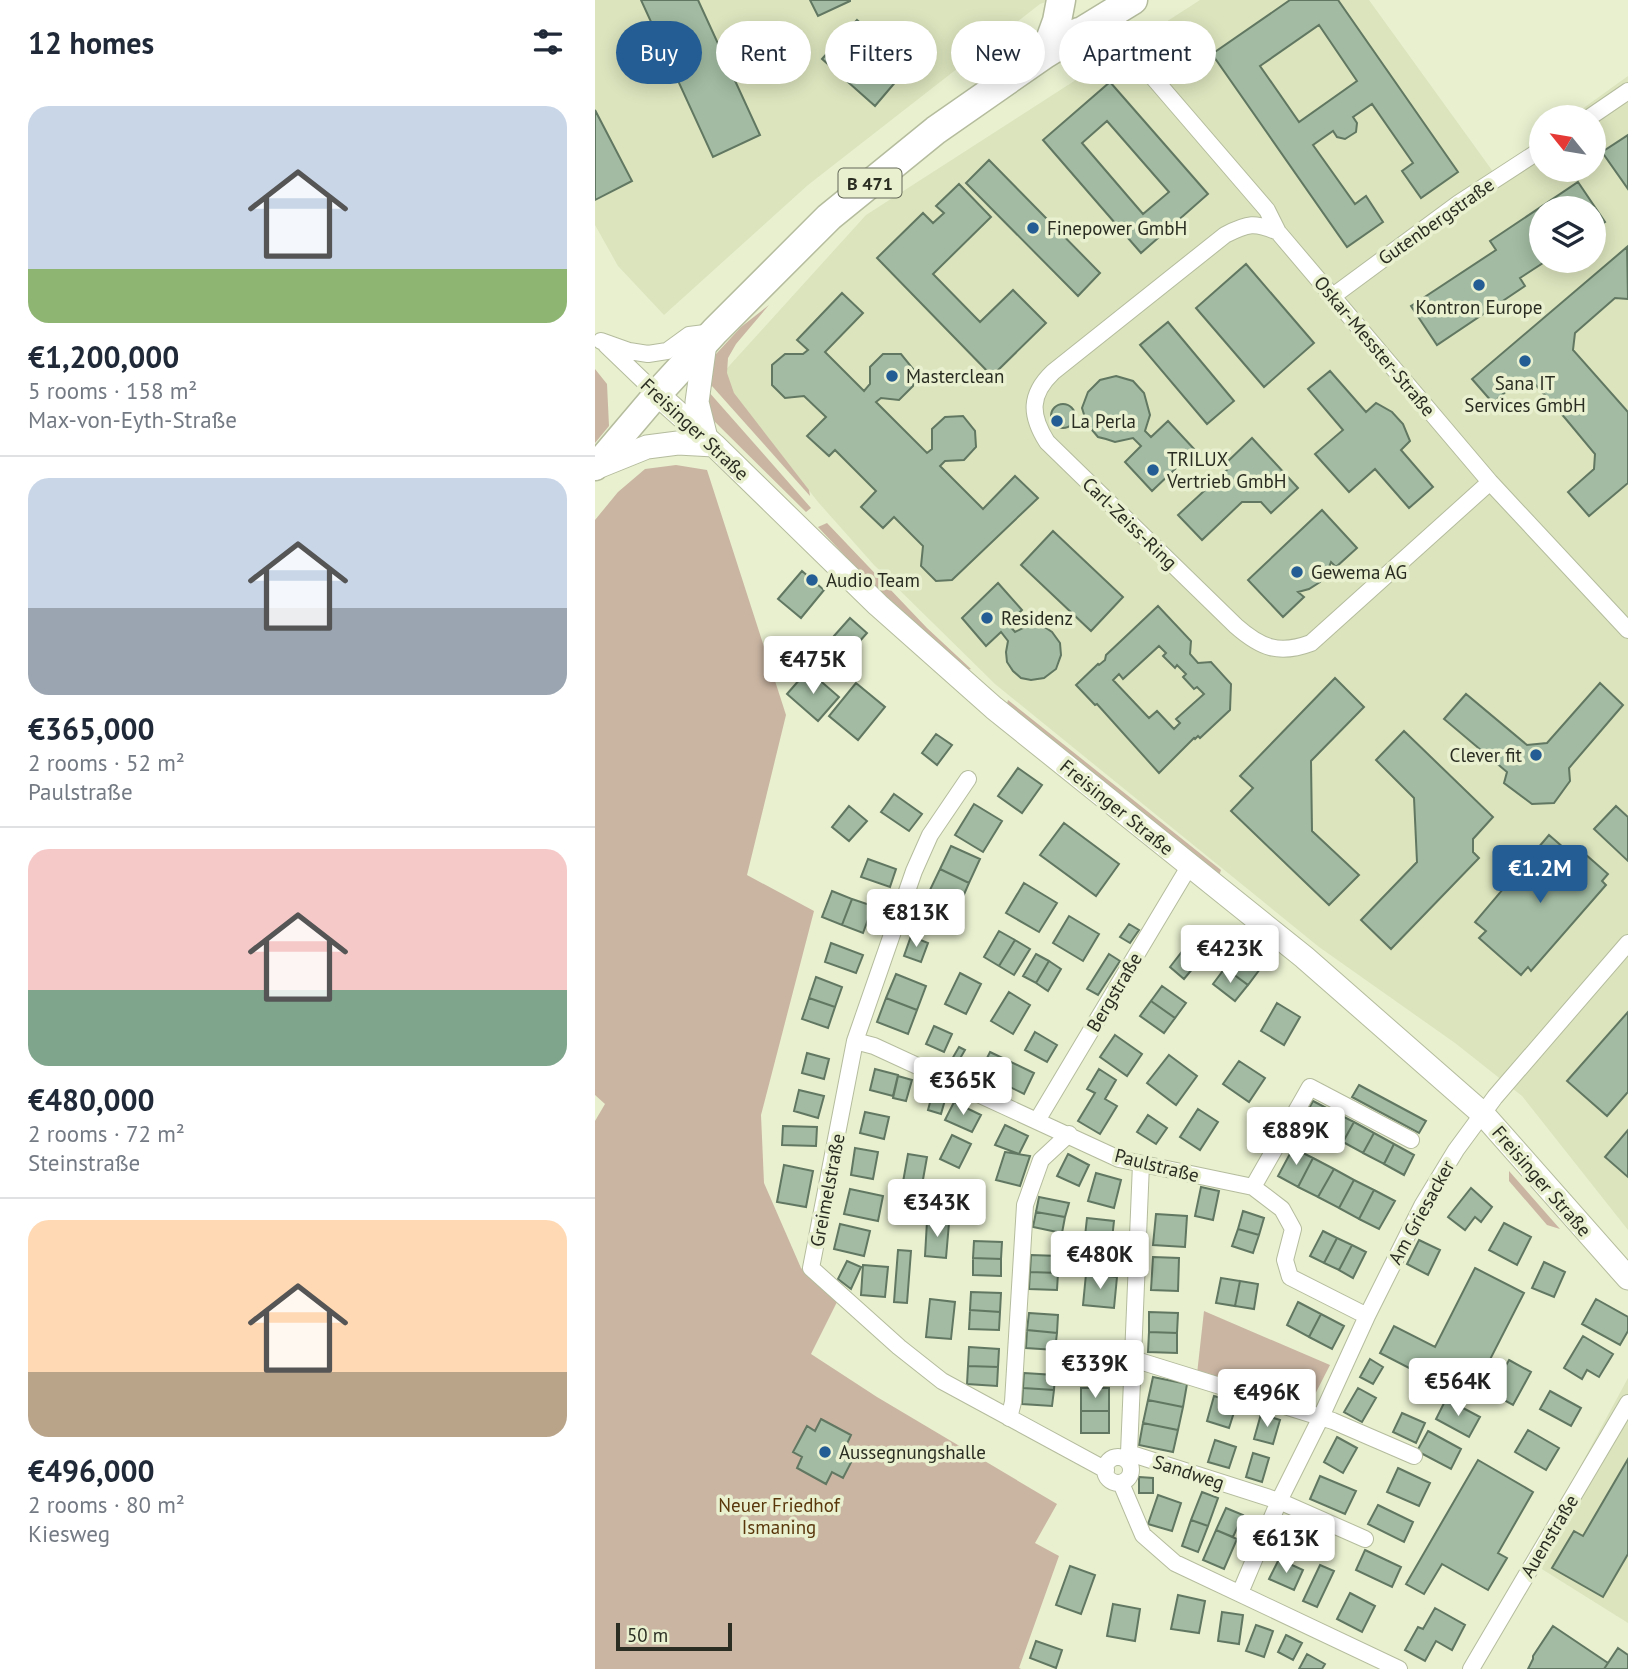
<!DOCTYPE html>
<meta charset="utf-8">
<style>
:root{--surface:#fff;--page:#f2f2f3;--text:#1f2937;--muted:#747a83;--line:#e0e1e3;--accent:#245d94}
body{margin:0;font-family:"PT Sans",sans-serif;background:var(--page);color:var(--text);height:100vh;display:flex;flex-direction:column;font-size:26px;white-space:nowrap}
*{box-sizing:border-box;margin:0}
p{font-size:23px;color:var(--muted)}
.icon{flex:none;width:38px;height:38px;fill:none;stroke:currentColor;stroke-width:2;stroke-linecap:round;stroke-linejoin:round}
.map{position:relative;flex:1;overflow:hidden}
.sheet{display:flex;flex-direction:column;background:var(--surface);width:595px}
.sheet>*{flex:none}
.guide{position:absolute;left:21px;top:21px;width:665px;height:63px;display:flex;gap:14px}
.needle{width:46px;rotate:300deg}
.tools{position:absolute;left:934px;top:105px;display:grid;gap:14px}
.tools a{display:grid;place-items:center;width:77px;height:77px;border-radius:50%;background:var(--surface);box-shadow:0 4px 18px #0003;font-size:35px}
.scale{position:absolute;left:21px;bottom:18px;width:116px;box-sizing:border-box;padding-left:7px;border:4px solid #2a2d21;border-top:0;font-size:19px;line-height:24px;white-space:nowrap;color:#2a2d21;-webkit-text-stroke:5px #e8f0d0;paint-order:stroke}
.price{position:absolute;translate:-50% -60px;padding:0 16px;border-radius:7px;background:#fff;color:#222;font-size:23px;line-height:46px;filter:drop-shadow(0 2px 4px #0008)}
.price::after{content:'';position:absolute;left:50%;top:42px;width:21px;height:16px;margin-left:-10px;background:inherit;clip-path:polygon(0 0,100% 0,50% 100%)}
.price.on{background:var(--accent);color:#fff}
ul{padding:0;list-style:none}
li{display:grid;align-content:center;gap:14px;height:371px;padding:0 28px}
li+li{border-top:2px solid var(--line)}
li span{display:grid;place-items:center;height:217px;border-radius:21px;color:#555}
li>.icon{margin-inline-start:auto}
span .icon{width:126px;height:126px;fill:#fffc;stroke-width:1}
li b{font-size:30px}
h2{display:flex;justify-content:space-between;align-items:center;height:84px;padding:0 28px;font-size:30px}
.chip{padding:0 24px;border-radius:32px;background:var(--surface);box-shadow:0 4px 18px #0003;font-size:24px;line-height:63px}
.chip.on{background:var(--accent);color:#fff}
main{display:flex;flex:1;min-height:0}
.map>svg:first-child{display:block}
</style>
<main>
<section class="sheet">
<h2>12 homes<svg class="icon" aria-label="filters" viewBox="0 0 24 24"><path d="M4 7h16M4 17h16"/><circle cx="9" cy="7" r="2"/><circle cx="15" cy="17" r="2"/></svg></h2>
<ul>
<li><span style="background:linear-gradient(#c9d6e8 75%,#8fb573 0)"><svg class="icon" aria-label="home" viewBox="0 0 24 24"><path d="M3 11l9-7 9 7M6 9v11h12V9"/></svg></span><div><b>€1,200,000</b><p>5 rooms · 158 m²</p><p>Max-von-Eyth-Straße</p></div></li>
<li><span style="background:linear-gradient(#c9d6e8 60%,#9aa5b1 0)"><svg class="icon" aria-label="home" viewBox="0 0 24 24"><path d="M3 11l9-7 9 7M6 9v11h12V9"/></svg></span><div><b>€365,000</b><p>2 rooms · 52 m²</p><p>Paulstraße</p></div></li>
<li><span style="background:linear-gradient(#f6c9c9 65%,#7fa58c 0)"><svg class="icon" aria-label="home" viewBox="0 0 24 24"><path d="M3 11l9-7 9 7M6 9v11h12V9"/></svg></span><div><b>€480,000</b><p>2 rooms · 72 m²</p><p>Steinstraße</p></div></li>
<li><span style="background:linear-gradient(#ffd9b3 70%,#b9a48a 0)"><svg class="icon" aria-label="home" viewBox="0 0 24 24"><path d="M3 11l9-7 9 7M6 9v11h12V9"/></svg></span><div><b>€496,000</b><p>2 rooms · 80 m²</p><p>Kiesweg</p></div></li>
</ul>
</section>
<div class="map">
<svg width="1033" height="1669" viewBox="0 0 1033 1669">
<rect width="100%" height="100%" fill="#e8f0d0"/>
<path fill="#dbe4bd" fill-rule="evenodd" d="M0 0H456L445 4 213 185 69 315 23 266 0 225Z
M605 0H774L899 173 947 138V170H999V117H976L1033 76V1230L927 1096 860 1043 724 947 400 684 279 565 223 502 125 376 271 215ZM947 208H999V261H947Z
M1033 1378V1623L934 1561Z"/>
<path fill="#cab5a2" d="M174 305 141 344 133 358 132 373 139 393 214 490 215 496 117 386 113 391 216 508 211 512 114 416 107 392 114 365 121 354 146 327Z
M0 369 12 384 14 426 0 443Z
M81 465 112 470 191 715 152 875 219 911 166 1115 169 1183 206 1268 242 1302 216 1354 282 1397 462 1504 440 1543 464 1556 424 1668 426 1669H0V1121L10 1104 0 1095V520L23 492 50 469Z
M232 523 332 628 376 669 369 671 269 576 223 527Z
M413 700 626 870 624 876 411 707Z
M914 1171 965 1229 952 1225 914 1181Z
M609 1311 735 1365 713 1408 602 1374Z"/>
<path fill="#a2bba2" stroke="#617761" stroke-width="2" fill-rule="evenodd" d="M46 0H103L165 135 118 157Z
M215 0H255V1L223 16Z
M695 0H743L863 172 826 198 807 171 818 163 777 104 758 117 762 123 761 132 750 139 742 137 738 131 718 145 760 204 771 196 788 222 752 247 617 54ZM724 25 762 81 704 122 665 66Z
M262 20 314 66 280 106 227 59Z
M515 82 613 194 546 253 448 140ZM512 121 574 192 548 214 487 143Z
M0 110 37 181 0 200Z
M1033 135V189L1007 152Z
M394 160 505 273 483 296 371 183Z
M983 182 1010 222 999 229V208H947V261H951L925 278 930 286 842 345 816 306 901 250 895 241Z
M364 184 396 217 338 274 385 322 418 290 451 323 397 376 282 258 328 213 338 223 349 213 341 206Z
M1032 247 1033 299 1020 298 980 333 978 350 1033 412V483L994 516 973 492 999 469 1000 454 970 418 939 383 924 380 898 403 877 379Z
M651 264 719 343 669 387 601 308Z
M247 293 268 313 230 352 269 391 275 384V367L288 354H306L319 370 318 386 304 400 286 398 281 402 332 453 337 449V429L350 417 368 416 380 431 381 447 369 460 350 461 345 466 388 509 420 476 443 498 357 580 341 581 326 566 328 546 299 517 288 528 266 507 281 491 240 450 234 456 212 436 231 417 209 396 190 398 177 385V365L190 354H208L213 350 202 340Z
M573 322 639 401 612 424 545 345Z
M735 371 771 412 781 403 797 412 808 424 815 441 806 450 838 487 814 508 780 469 754 492 720 454 748 430 713 389Z
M521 376 538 381 549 393 555 415 550 431 556 437 573 421 600 450 557 491 530 462 546 446 538 438 520 442 511 439 503 437 492 424 487 408 493 392 505 380Z
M456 416a12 12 0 1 1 24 0a12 12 0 1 1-24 0Z
M657 438 703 488 676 513 666 502H647L607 540 583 515 634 468 630 464Z
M727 510 762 548 741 567 736 562 732 572 725 582 714 589 703 592 709 597 688 617 653 580Z
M458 531 528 597 496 631 426 565Z
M207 571 229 590 206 618 183 599Z
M403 583 427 610 413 624 420 632 434 625 448 626 457 632 465 643 466 655 461 669 449 678 436 680 426 678 418 671 412 662 411 652 413 641 406 632 391 646 367 618Z
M563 606 596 641 595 654 603 663 616 662 636 684 635 710 605 738 603 736 600 739 599 738 564 773 502 704 500 705 481 685 503 664 504 665 510 660 511 655ZM564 646 571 653 568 656 580 668 582 665 591 674 588 677 599 689 602 687 609 694 581 719 585 723 579 729 562 711 554 718 518 680 524 674 528 679Z
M255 618 272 633 248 660 231 645Z
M213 670 244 697 223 721 192 694Z
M740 678 769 707 716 761 717 831 764 875 734 905 636 811 658 788 645 776Z
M261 683 290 707 263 740 234 716Z
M1005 683 1028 705 974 768 975 781 959 803 937 804 909 783 912 772 849 719 871 694 932 745 952 743Z
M809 731 898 817 878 839V852L884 858 796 949 766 920 822 862 819 798 781 760Z
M341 734 357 745 342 765 327 753Z
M423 768 447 785 427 813 403 796Z
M299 794 327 814 314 831 286 812Z
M379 804 407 821 388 852 360 835Z
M254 806 272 821 254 841 237 827Z
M1021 806 1033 817V861L999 829Z
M469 823 524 864 501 896 445 855Z
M954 835 984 861 990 854 1013 874 1007 881 1011 885 936 971 933 967 926 975 884 938 891 931 880 922Z
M356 846 385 859 374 883 345 869Z
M273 859 301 869 295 887 266 877Z
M345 869 374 883 364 906 334 892Z
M429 883 462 903 444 932 411 913Z
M237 891 257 899 247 925 227 917Z
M257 899 278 906 268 933 247 925Z
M329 901 355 911 345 932 320 922Z
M474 916 504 934 488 961 458 943Z
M534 924 544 930 535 943 525 937Z
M404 931 420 940 404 966 389 957Z
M316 936 333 943 326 962 309 956Z
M420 940 435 949 419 975 404 966Z
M236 943 268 955 261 973 230 962Z
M589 949 604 961 589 979 575 967Z
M643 952 665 969 653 985 630 968Z
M441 954 454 961 441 983 428 976Z
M514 954 525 961 503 995 492 989Z
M454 961 466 969 453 991 441 983Z
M630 968 653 985 640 1001 618 984Z
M365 973 386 984 371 1014 350 1004Z
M301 974 331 986 322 1010 291 998Z
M221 977 247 987 240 1007 214 998Z
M567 986 591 1003 580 1018 556 1001Z
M414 992 435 1005 418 1034 396 1021Z
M214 998 240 1007 233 1028 207 1019Z
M291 998 322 1010 313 1034 282 1022Z
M556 1001 580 1018 569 1033 545 1016Z
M682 1003 705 1017 689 1045 666 1031Z
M1033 1012V1092L1012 1116 972 1081Z
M339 1026 357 1034 349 1052 331 1044Z
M440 1032 462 1045 452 1062 430 1050Z
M520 1035 547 1054 532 1076 505 1057Z
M364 1047 370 1050 363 1062 357 1059Z
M395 1052 439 1073 429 1094 385 1072Z
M212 1053 234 1059 229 1079 207 1073Z
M574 1055 602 1076 581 1105 552 1083Z
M644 1061 670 1078 654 1102 628 1084Z
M280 1069 303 1075 298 1096 275 1090Z
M504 1069 521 1080 510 1099 522 1106 505 1134 483 1121 500 1093 492 1089Z
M303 1076 317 1080 311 1101 298 1098Z
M764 1085 831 1121 824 1133 757 1097Z
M204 1090 229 1096 223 1118 199 1111Z
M337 1095 350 1100 346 1114 333 1110Z
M718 1101 739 1112 728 1131 708 1120Z
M359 1102 386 1115 377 1132 350 1120Z
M603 1109 623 1122 605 1150 585 1137Z
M270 1112 294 1117 289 1139 265 1133Z
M739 1112 759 1122 748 1142 728 1131Z
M553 1115 572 1128 561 1144 542 1132Z
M759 1122 779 1133 768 1153 748 1142Z
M410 1125 433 1136 424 1154 400 1145Z
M188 1126 222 1127 221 1146 187 1145Z
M1033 1130V1177L1010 1157Z
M779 1133 799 1144 789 1164 768 1153Z
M357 1135 376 1144 364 1168 345 1159Z
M799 1144 819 1155 809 1175 789 1164Z
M260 1148 283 1152 278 1179 256 1175Z
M698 1148 718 1158 703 1187 683 1176Z
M410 1152 435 1156 425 1186 401 1180Z
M313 1154 332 1157 327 1185 308 1182Z
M473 1154 494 1165 484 1186 462 1176Z
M718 1158 739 1169 723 1197 703 1187Z
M189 1165 218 1171 211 1207 182 1202Z
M739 1169 759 1180 744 1208 723 1197Z
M501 1173 526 1180 519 1208 493 1201Z
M759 1180 779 1190 764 1219 744 1208Z
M309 1185 330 1188 327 1209 306 1206Z
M606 1187 624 1191 618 1220 600 1216Z
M876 1188 897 1207 886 1222 880 1217 870 1230 853 1217Z
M255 1189 288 1196 283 1221 249 1214Z
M779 1190 800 1201 784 1229 764 1219Z
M444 1197 474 1203 470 1217 441 1212Z
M648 1211 669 1218 664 1235 643 1229Z
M441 1212 470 1217 467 1233 438 1227Z
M561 1214 592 1216 590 1247 558 1245Z
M492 1218 519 1221 516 1248 489 1245Z
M332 1221 354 1223 351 1258 330 1256Z
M909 1223 936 1237 922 1265 894 1250Z
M245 1224 275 1231 269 1256 239 1249Z
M643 1229 664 1235 658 1253 637 1246Z
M728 1231 742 1238 729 1263 715 1256Z
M742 1238 757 1245 744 1270 729 1263Z
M824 1240 845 1250 833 1275 812 1264Z
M379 1241 407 1242 406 1259 378 1258Z
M757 1245 771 1252 758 1278 744 1270Z
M303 1250 316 1251 312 1303 299 1302Z
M436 1255 464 1256 463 1273 435 1272Z
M558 1257 584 1258 583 1291 556 1290Z
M378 1258 406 1259V1276L378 1275Z
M252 1261 266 1267 256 1289 243 1279Z
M949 1262 970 1272 959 1297 937 1288Z
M268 1265 293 1267 290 1297 266 1295Z
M880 1268 929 1293 882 1385 854 1371 847 1385 785 1353 799 1326 840 1347Z
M435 1272 463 1273 462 1290 434 1289Z
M491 1274 522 1277 519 1308 488 1305Z
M626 1278 645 1281 640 1306 621 1303Z
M645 1281 663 1284 659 1309 640 1306Z
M376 1292 406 1293 405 1312 375 1310Z
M335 1299 360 1302 356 1339 331 1337Z
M1001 1299 1033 1317V1331L1025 1345 987 1324Z
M703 1302 726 1314 714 1337 692 1325Z
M375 1310 405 1312 404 1330 374 1329Z
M554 1312 583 1313 582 1333 554 1332Z
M434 1313 463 1315 462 1333 432 1330Z
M726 1314 749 1326 737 1349 714 1337Z
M432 1330 462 1333 460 1350 431 1348Z
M554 1332 582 1333V1353L553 1352Z
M988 1336 1018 1354 1004 1377 992 1370 987 1379 969 1368Z
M374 1347 404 1349 403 1367 373 1366Z
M775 1359 788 1367 778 1384 765 1377Z
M914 1360 936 1372 918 1405 896 1393Z
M373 1366 403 1367 402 1386 372 1384Z
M429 1373 460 1375 459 1390 428 1388Z
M558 1377 592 1384 588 1407 553 1400Z
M428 1388 459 1390 457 1406 427 1404Z
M486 1388H514V1411H486Z
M763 1388 781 1398 767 1422 749 1412Z
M955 1391 986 1408 976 1426 945 1409Z
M619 1396 642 1403 634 1428 612 1421Z
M851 1399 885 1417 874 1437 841 1419Z
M553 1400 588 1407 583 1430 548 1423Z
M486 1411H514V1433H486Z
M807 1413 830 1423 821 1443 798 1432Z
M666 1414 685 1420 678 1444 659 1439Z
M226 1419 256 1435 251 1446 262 1451 248 1478 237 1472 231 1484 202 1468 207 1457 198 1452 212 1426 220 1431Z
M548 1423 583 1430 578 1452 544 1445Z
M933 1430 964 1448 951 1470 920 1452Z
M833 1431 866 1449 856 1469 822 1451Z
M742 1437 762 1448 748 1473 729 1462Z
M620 1440 641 1447 634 1468 613 1462Z
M658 1453 674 1458 667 1482 651 1477Z
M1033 1459V1554L1008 1597 957 1568 979 1531 988 1536Z
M883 1460 938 1492 903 1553 912 1558 893 1590 847 1564 829 1594 811 1584Z
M803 1468 835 1483 824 1506 792 1492Z
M725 1476 761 1491 750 1514 715 1499Z
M544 1477 558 1478V1493H544Z
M607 1492 623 1498 613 1526 596 1520Z
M563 1495 586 1503 577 1531 553 1524Z
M783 1505 818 1522 809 1542 773 1524Z
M631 1508 648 1515 638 1537 621 1530Z
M596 1520 613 1526 603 1552 587 1546Z
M694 1521 717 1531 708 1552 685 1541Z
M621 1530 642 1539 629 1569 608 1560Z
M770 1550 806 1567 797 1587 761 1570Z
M684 1559 708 1570 699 1590 674 1579Z
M725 1565 739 1571 722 1607 708 1601Z
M475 1566 500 1575 486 1614 461 1605Z
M755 1593 780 1606 767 1632 742 1619Z
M583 1595 610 1601 604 1633 576 1629Z
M518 1604 545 1609 540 1641 512 1636Z
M840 1608 870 1625 857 1650 841 1641 830 1661 810 1650 823 1627 828 1629Z
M627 1612 648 1615 644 1644 623 1641Z
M661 1625 678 1631 669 1657 651 1651Z
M958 1626 1013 1663 1009 1669H933L938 1659V1656Z
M691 1635 707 1643 698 1660 683 1652Z
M441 1641 467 1650 461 1668 435 1658Z
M1023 1648 1033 1655V1669H1009Z
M712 1654 730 1664 727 1669H704Z"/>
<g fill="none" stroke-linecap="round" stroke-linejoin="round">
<defs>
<path id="minor" d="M537 53 672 210 683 232 895 482 1033 630
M995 117 1033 91
M683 232C660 222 653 223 630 235L458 372C434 395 435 415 452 442L641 626C666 648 684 655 716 643L895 482
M738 296 864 203 947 149
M6 341 34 351 53 354 72 351 94 335 118 332
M11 345 62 394
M373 779 335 835 319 871 260 1041 216 1268 304 1347 347 1381 511 1470
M260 1041 279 1046 524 1159 658 1187 715 1087 816 1140
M443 1119 595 865
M658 1187 687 1209 698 1229 690 1260 695 1277 772 1316
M538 1359 738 1421 819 1456
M414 1418 418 1402 430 1205 446 1160 474 1134
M534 1453 684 1501 770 1539
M510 1470a13 13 0 1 1 26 0a13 13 0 1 1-26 0Z
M531 1459 534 1453 546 1164
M526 1483 548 1535 580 1563 804 1669
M645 1593 684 1501 725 1419 772 1316 827 1206 861 1150 900 1097 1033 943
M876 1669 1033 1403"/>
<path id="secondary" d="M110 343 102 402 111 438
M62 394 119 445 283 605 399 708 709 957 888 1114 1033 1278
M0 468 52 447 83 443 119 445"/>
<path id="primary" d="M0 467 62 394"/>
<path id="trunk" d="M484 32 514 39 537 53
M450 54 462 21 466 0
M62 394 120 331 234 217 341 130 450 54 538 0"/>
</defs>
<use href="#minor" stroke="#b4bc9d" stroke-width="18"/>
<use href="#secondary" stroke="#b4bc9d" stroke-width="25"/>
<use href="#primary" stroke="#b4bc9d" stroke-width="29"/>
<use href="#trunk" stroke="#b4bc9d" stroke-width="31"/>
<use href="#minor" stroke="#fff" stroke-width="16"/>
<use href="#secondary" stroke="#fff" stroke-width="23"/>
<use href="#primary" stroke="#fff" stroke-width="26"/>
<use href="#trunk" stroke="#fff" stroke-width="28"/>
</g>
<g fill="#245d94" stroke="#e8f0d0" stroke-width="2.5">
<circle cx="438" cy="228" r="7"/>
<circle cx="884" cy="285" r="7"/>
<circle cx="930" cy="361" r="7"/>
<circle cx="297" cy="376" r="7"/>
<circle cx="462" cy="421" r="7"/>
<circle cx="558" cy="470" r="7"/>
<circle cx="702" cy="572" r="7"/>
<circle cx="217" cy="580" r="7"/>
<circle cx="392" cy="618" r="7"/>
<circle cx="941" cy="755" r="7"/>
<circle cx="230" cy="1452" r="7"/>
</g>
<g text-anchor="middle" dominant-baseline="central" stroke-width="7" stroke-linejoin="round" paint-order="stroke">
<rect fill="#e8f0d0" stroke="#636856" stroke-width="2" x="243.5" y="168.5" width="63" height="29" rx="5"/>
<g font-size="18" font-weight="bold" fill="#2a2d21">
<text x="275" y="183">B 471</text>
</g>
<g font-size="19" fill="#2a2d21" stroke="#e8f0d0">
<text transform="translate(841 221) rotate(-35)">Gutenbergstraße</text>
<text transform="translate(780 346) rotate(50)">Oskar-Messter-Straße</text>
<text transform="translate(100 429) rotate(43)">Freisinger Straße</text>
<text transform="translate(535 523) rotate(44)">Carl-Zeiss-Ring</text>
<text transform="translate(522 807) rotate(39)">Freisinger Straße</text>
<text transform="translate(519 992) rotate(-59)">Bergstraße</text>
<text transform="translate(562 1165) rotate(14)">Paulstraße</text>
<text transform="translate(947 1181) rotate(49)">Freisinger Straße</text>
<text transform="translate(232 1190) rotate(-79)">Greimelstraße</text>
<text transform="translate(826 1212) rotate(-61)">Am Griesacker</text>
<text transform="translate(594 1472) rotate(18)">Sandweg</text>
<text transform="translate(954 1536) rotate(-59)">Auenstraße</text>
</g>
<g font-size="19" fill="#2a2d21" stroke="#e8f0d0" text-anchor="start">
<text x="452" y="228">Finepower GmbH</text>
<text x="884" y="307" text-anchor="middle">Kontron Europe</text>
<text x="311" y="376">Masterclean</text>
<text x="930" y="383" text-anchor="middle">Sana IT<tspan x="930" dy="22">Services GmbH</tspan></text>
<text x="476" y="421">La Perla</text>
<text x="572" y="459">TRILUX<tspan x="572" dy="22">Vertrieb GmbH</tspan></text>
<text x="716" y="572">Gewema AG</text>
<text x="231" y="580">Audio Team</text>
<text x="406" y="618">Residenz</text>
<text x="927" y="755" text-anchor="end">Clever fit</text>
<text x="244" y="1452">Aussegnungshalle</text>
</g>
<g font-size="19" fill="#5a360b" stroke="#e8f0d0">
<text x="184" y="1505">Neuer Friedhof<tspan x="184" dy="22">Ismaning</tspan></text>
</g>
</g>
</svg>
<div class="tools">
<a><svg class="needle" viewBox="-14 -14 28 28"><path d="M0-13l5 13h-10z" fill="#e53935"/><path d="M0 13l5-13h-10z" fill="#747a83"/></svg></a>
<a><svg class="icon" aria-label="layers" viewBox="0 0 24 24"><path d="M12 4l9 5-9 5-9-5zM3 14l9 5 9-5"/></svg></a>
</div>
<div class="scale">50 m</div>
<b class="price" style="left:218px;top:696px">€475K</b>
<b class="price on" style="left:945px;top:905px">€1.2M</b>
<b class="price" style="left:321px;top:949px">€813K</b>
<b class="price" style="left:635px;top:985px">€423K</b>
<b class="price" style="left:368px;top:1117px">€365K</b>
<b class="price" style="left:701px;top:1167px">€889K</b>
<b class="price" style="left:342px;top:1239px">€343K</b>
<b class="price" style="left:505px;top:1291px">€480K</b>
<b class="price" style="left:500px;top:1400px">€339K</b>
<b class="price" style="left:863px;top:1418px">€564K</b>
<b class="price" style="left:672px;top:1429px">€496K</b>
<b class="price" style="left:691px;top:1575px">€613K</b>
<div class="guide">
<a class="chip on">Buy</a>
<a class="chip">Rent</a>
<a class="chip">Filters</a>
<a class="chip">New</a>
<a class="chip">Apartment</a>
</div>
</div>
</main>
